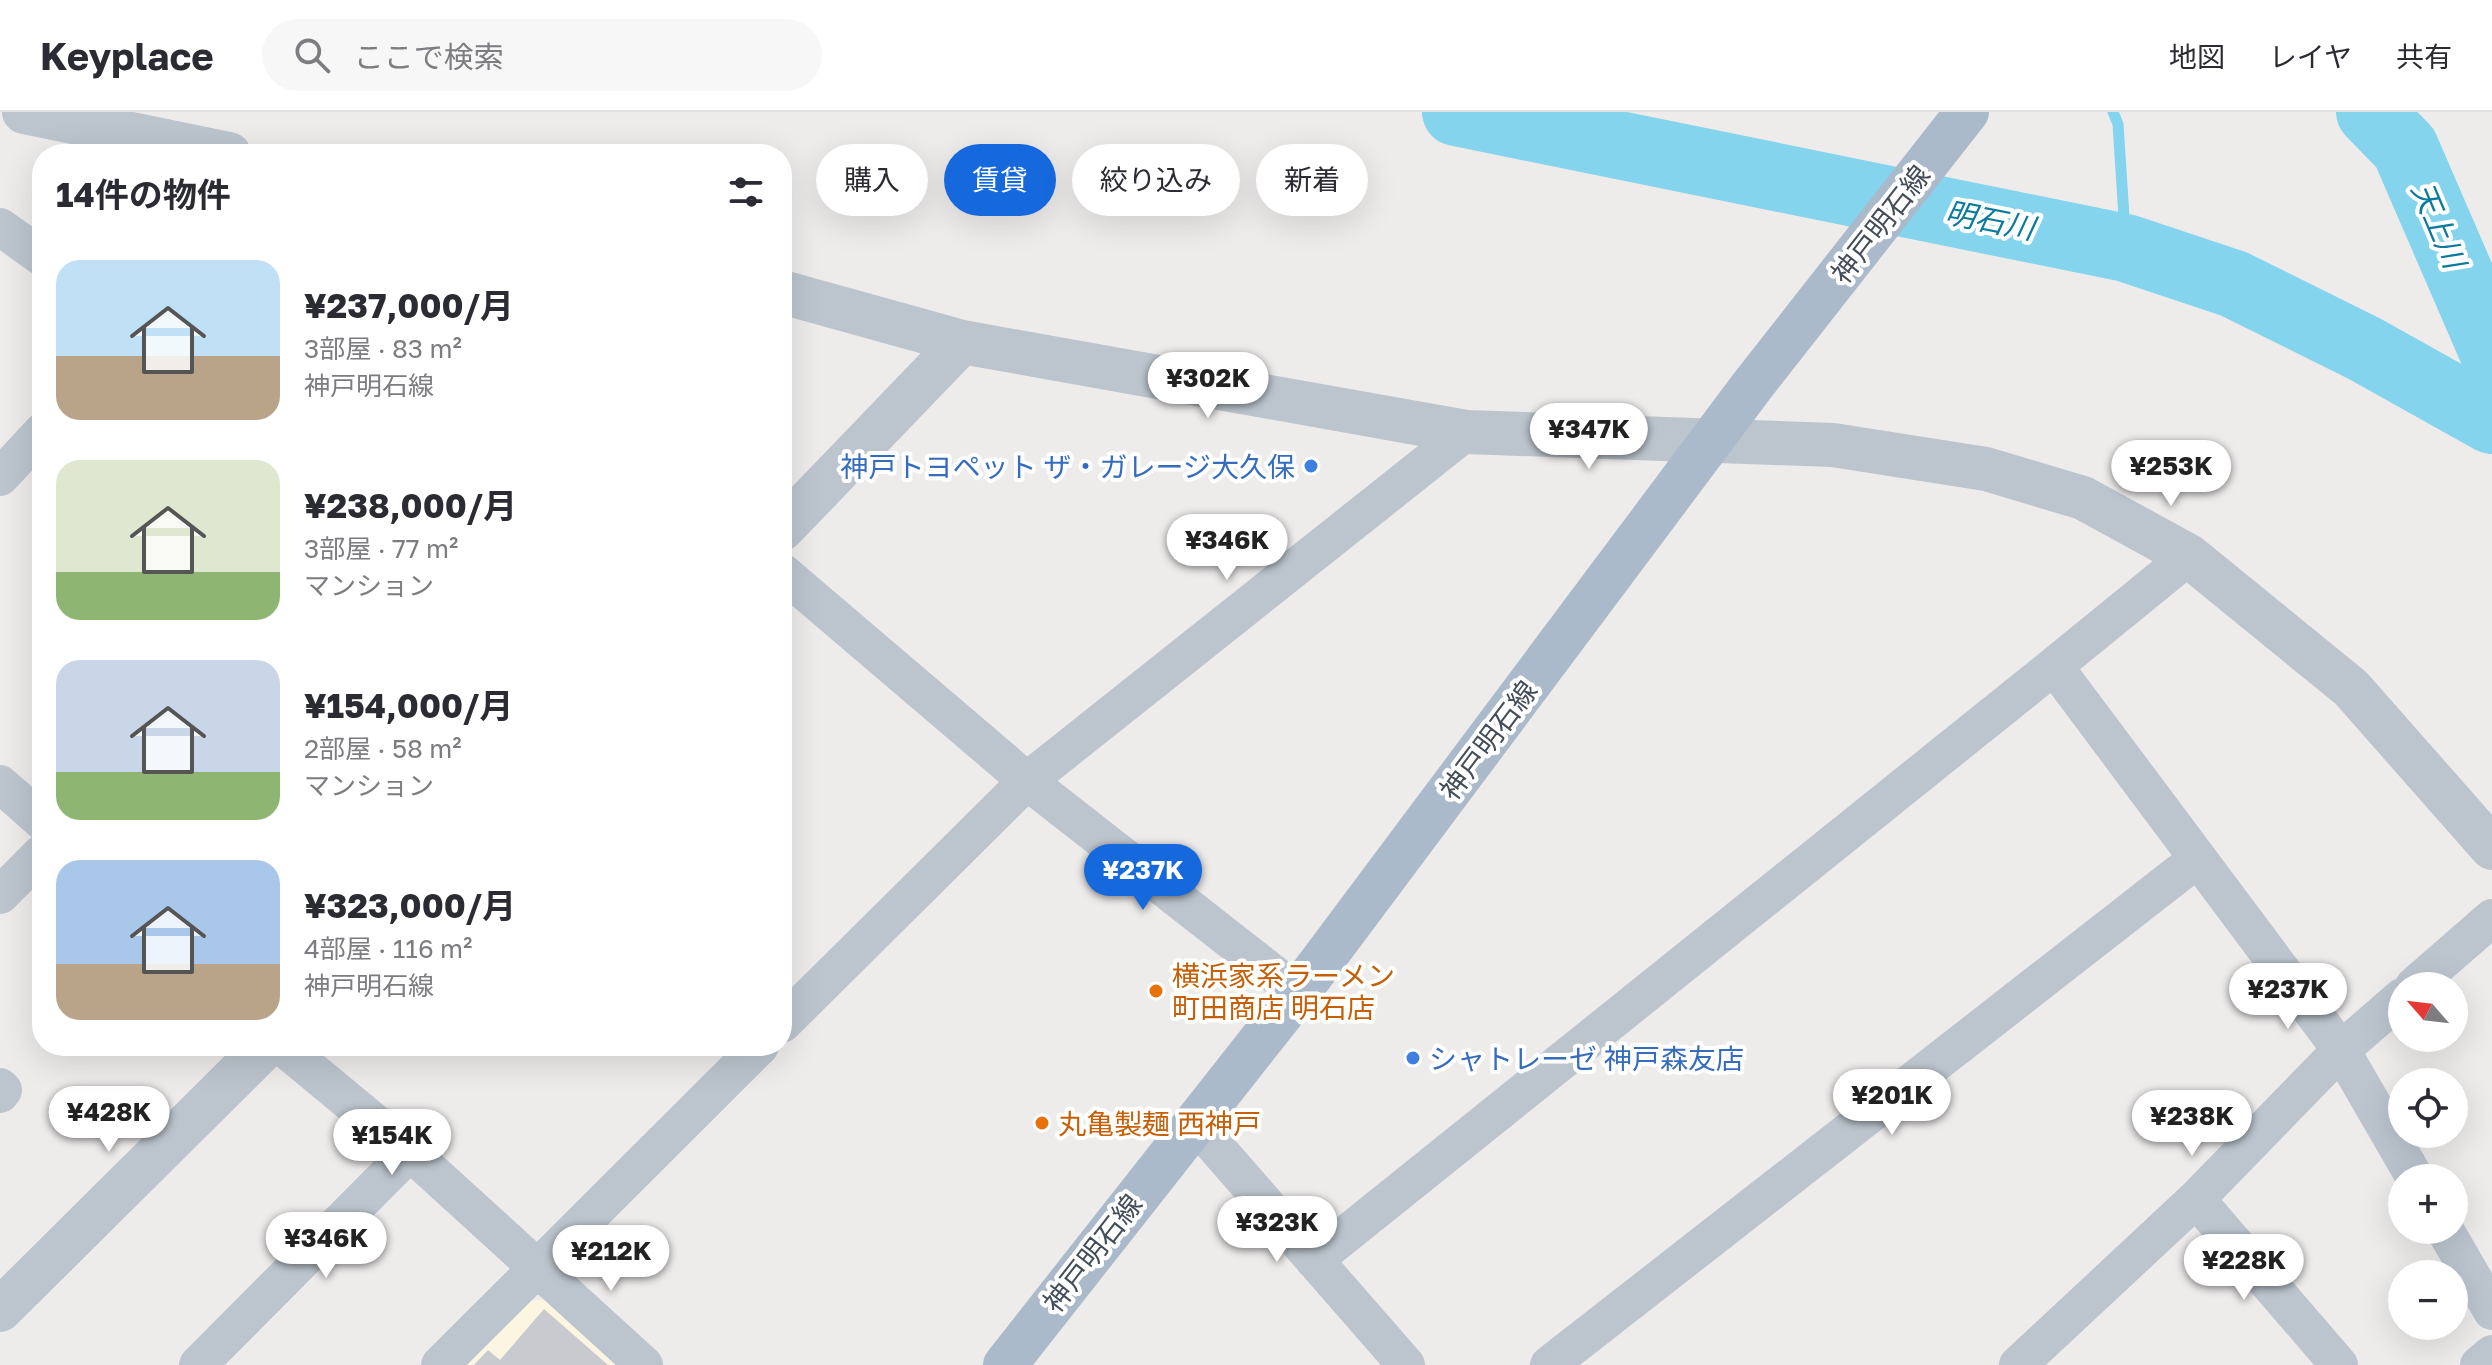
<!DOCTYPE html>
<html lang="ja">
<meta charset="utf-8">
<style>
:root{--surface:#fff;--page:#f7f7f7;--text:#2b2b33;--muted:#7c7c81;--line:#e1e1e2;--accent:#1668dd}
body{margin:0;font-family:"Golos Text","Noto Sans JP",sans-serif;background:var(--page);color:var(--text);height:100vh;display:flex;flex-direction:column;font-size:30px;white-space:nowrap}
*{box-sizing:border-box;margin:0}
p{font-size:26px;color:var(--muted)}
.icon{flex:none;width:44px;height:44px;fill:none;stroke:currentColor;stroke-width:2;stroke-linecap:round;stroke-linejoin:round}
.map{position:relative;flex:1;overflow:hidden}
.drawer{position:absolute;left:32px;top:32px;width:760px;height:912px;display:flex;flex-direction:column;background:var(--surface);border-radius:32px;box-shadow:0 8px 32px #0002}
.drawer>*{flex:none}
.guide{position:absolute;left:816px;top:32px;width:760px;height:72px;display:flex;gap:16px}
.needle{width:52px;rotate:298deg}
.tools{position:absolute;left:2388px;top:860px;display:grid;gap:16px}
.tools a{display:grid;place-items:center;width:80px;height:80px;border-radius:50%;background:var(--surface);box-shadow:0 8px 32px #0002;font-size:40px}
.price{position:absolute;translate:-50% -68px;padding:0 18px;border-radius:28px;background:#fff;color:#222;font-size:26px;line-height:52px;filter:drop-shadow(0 2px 4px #0008)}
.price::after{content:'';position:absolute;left:50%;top:48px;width:24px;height:18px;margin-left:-12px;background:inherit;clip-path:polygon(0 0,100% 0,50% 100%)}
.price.selected{background:var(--accent);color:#fff}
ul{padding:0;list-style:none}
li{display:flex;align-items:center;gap:24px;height:200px;padding:0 24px}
li span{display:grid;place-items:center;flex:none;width:224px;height:160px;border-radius:24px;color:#555}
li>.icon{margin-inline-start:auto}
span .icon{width:96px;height:96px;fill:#fffc;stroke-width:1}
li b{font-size:34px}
h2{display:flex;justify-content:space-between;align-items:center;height:96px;padding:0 24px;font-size:34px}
.chip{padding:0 28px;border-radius:36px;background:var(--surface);box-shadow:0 8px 32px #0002;font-size:28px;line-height:72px}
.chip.selected{background:var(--accent);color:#fff}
header{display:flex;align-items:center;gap:48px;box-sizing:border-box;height:112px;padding:0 40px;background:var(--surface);border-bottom:2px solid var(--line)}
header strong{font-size:38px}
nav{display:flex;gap:44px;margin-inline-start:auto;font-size:28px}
.search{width:560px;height:72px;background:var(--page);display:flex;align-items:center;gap:20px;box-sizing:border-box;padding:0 28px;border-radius:44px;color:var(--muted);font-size:30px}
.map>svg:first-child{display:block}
</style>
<header>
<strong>Keyplace</strong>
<div class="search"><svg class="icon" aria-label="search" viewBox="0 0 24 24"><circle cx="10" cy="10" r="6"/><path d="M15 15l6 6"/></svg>ここで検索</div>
<nav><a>地図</a><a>レイヤ</a><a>共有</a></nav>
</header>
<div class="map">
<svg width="2492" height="1253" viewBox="0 0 2492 1253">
<rect width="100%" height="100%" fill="#eeebeb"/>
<path fill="#fbf5e2" d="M548 1187 618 1253H466L527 1189Z"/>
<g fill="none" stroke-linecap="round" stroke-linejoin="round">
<path stroke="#83d4ec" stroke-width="11" d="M2113 0 2118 12 2126 136"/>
<path stroke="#83d4ec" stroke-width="68" d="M1456 0 2126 136 2234 172 2365 237 2492 308
M2370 0 2405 36 2492 237"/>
</g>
<path fill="#c8cad0" d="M544 1197 608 1253H474L488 1238 500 1248Z"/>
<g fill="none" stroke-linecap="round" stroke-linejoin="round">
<path stroke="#bcc5ce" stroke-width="38" d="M0 115 42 145
M0 365 42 320
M2189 444 2054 554 2341 938 2415 1066
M782 460 1027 669 1298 881
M0 672 42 709
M0 783 42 741
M2414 874 2492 806
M782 912 1027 669 1466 320
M282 934 410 1040 644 1253
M0 975 3 978 0 982
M1193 1009 1406 1253
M2196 1087 2339 1253
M2445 1118 2492 1199
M1314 1148 2054 554
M198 1253 410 1040
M440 1253 760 934
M1549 1253 2196 748
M2018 1253 2196 1087 2341 938 2402 885
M2479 1253 2492 1242"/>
<path stroke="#bcc5ce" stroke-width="44" d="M24 0 229 42
M782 180 962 230 1466 320 1833 333 1986 357 2083 386 2189 444 2351 576 2492 736
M782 417 962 230
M0 1198 266 934"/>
<path stroke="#aabacb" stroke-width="44" d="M1005 1253 1298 881 1752 274 1967 0"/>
</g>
<g fill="#3f7fe0" stroke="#fff" stroke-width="3">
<circle cx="1311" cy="354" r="8"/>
<circle cx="1413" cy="946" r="8"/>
</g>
<g fill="#e8710a" stroke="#fff" stroke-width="3">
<circle cx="1156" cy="879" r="8"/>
<circle cx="1042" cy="1011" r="8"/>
</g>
<g text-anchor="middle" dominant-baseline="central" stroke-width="8" stroke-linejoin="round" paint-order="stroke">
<g font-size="28" fill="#444e59" stroke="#fff">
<text transform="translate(1880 112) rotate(-52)">神戸明石線</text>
<text transform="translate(1488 628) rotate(-53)">神戸明石線</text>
<text transform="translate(1092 1141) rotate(-52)">神戸明石線</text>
</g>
<g font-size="28" fill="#366cbe" stroke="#fff" text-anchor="end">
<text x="1295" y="354">神戸トヨペット ザ・ガレージ大久保</text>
<text x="1429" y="946" text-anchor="start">シャトレーゼ 神戸森友店</text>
</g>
<g font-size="28" fill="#c56008" stroke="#fff" text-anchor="start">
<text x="1172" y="863">横浜家系ラーメン<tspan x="1172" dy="32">町田商店 明石店</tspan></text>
<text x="1058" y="1011">丸亀製麺 西神戸</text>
</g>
<g font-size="30" font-style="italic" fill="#0a7b9e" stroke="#fff">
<text transform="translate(1990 108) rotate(11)">明石川</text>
<text transform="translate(2439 113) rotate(67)">天上川</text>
</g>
</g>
</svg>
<div class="tools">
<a><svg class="needle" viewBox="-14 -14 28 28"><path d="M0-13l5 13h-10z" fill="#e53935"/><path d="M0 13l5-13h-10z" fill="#7c7c81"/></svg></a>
<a><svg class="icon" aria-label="locate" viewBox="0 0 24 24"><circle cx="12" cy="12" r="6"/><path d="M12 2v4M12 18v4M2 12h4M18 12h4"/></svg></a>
<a>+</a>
<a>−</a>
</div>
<b class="price" style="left:1208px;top:308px">¥302K</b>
<b class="price" style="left:1589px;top:359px">¥347K</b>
<b class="price" style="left:2171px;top:396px">¥253K</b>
<b class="price" style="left:1227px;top:470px">¥346K</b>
<b class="price selected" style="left:1143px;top:800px">¥237K</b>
<b class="price" style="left:2288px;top:919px">¥237K</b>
<b class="price" style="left:1892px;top:1025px">¥201K</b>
<b class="price" style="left:109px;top:1042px">¥428K</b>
<b class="price" style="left:2192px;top:1046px">¥238K</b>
<b class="price" style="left:392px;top:1065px">¥154K</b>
<b class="price" style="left:1277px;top:1152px">¥323K</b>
<b class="price" style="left:326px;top:1168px">¥346K</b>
<b class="price" style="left:611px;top:1181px">¥212K</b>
<b class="price" style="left:2244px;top:1190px">¥228K</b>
<div class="guide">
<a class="chip">購入</a>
<a class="chip selected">賃貸</a>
<a class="chip">絞り込み</a>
<a class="chip">新着</a>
</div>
<section class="drawer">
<h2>14件の物件<svg class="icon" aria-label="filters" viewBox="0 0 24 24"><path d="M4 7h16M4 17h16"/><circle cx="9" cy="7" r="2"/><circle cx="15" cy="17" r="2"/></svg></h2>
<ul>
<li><span style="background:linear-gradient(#bfe0f5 60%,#b9a48a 0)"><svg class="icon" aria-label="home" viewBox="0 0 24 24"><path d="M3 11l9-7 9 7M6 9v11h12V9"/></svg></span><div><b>¥237,000/月</b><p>3部屋 · 83 m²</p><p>神戸明石線</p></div></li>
<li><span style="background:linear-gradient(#dfe7d0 70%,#8fb573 0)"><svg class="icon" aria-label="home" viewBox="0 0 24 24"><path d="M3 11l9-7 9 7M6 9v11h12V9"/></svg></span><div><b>¥238,000/月</b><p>3部屋 · 77 m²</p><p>マンション</p></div></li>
<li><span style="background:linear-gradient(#c9d6e8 70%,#8fb573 0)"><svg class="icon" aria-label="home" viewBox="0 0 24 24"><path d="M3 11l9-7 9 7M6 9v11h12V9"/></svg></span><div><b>¥154,000/月</b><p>2部屋 · 58 m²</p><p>マンション</p></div></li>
<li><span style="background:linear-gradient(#a9c7e8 65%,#b9a48a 0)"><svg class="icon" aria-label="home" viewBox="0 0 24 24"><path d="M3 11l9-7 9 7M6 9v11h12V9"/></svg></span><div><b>¥323,000/月</b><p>4部屋 · 116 m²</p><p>神戸明石線</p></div></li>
</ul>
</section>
</div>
